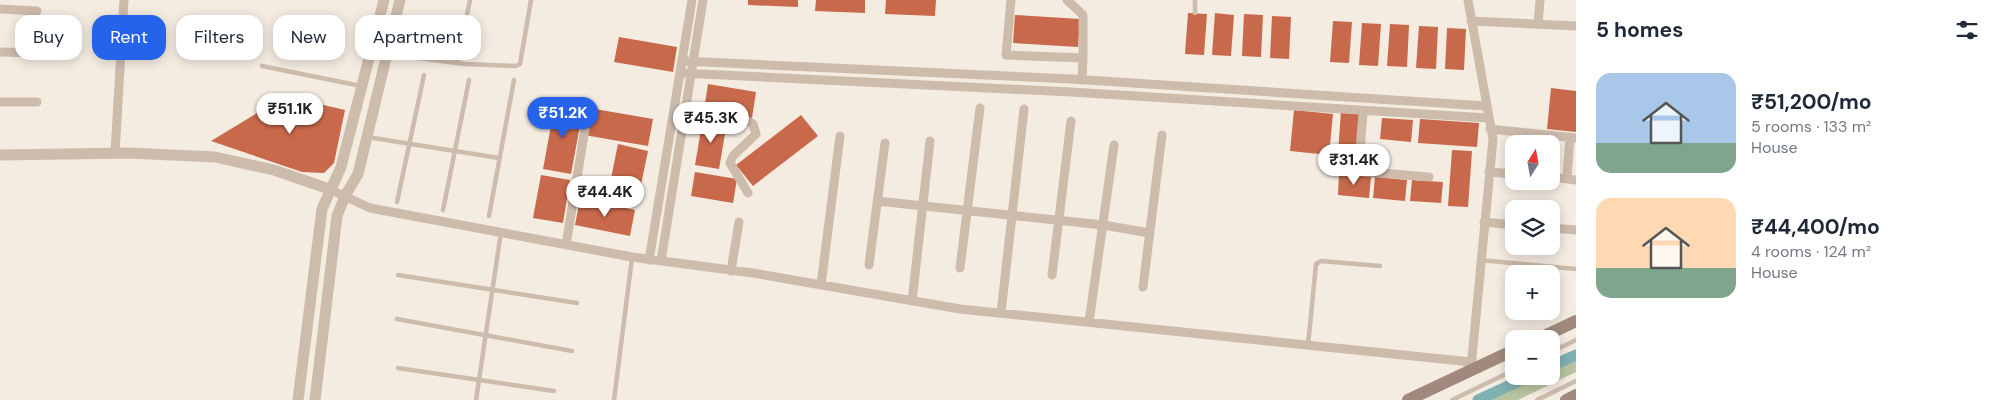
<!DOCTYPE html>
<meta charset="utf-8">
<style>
:root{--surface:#fff;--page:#f2f2f3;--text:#1f2937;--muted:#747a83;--accent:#2563eb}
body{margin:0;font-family:"DM Sans",sans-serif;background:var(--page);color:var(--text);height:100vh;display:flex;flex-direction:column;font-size:19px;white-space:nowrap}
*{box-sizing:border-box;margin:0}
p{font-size:16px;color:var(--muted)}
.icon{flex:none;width:28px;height:28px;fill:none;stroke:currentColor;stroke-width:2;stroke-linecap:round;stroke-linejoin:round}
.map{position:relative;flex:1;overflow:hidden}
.sheet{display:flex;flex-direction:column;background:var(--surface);width:425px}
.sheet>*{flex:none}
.hud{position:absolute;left:15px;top:15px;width:475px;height:45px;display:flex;gap:10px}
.needle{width:32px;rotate:11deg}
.tools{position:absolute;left:1505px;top:135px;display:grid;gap:10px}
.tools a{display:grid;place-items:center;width:55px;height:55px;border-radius:10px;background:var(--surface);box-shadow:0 2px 12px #0003;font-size:25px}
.price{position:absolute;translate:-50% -42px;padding:0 11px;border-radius:18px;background:#fff;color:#222;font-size:16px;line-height:32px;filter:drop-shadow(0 1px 2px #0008)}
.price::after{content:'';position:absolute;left:50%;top:30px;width:15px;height:11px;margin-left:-8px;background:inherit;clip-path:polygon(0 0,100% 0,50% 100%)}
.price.active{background:var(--accent);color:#fff}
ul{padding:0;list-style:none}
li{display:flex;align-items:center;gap:15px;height:125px;padding:0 20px}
li span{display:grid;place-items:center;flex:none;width:140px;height:100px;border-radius:15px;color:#555}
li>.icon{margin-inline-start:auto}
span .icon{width:60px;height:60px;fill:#fffc;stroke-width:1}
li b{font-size:21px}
h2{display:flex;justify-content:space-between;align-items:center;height:60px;padding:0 20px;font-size:21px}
.tag{padding:0 18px;border-radius:15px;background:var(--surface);box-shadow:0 2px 12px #0003;font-size:18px;line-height:45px}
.tag.active{background:var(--accent);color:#fff}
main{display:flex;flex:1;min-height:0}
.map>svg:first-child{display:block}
</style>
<main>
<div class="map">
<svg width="1576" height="400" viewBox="0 0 1576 400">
<rect width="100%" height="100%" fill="#f4ebe1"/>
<path fill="#b8c4a0" d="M1576 351V372L1518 400H1475L1523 376H1551V363Z"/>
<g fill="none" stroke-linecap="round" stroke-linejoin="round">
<path stroke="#7fb0b2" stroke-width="11" d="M1551 366 1576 355
M1478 400 1530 376"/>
</g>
<path fill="#c8694b" d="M748 0H798V7L748 5Z
M816 0H865V13L815 11Z
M886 0H936L935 16 885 14Z
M1188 13 1207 14 1204 55 1185 54Z
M1215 13 1234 15 1231 56 1212 55Z
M1244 14 1263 15 1261 57 1242 56Z
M1015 15 1080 19 1078 47 1013 43Z
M1272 16 1291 17 1289 59 1270 58Z
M1333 21 1352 22 1349 63 1330 62Z
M1362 23 1381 24 1378 66 1359 65Z
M1390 24 1409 25 1407 67 1387 66Z
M1419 26 1438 27 1436 69 1416 68Z
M1447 28 1466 29 1464 70 1445 69Z
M619 37 677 47 673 72 614 62Z
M708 84 756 92 752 118 704 110Z
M1551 88 1576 91V132L1547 129Z
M285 96 345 110 334 163 324 173 302 172 211 141Z
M555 104 583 109 571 174 543 169Z
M589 108 653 119 648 146 584 135Z
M1294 110 1333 114 1329 155 1290 151Z
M1341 111 1361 113 1357 169 1337 167Z
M801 115 818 136 753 186 736 165Z
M703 118 727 122 719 169 695 165Z
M1382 118 1413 120 1411 142 1380 139Z
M1420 119 1479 123 1477 147 1418 143Z
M618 144 648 151 637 204 607 198Z
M1452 150 1472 151 1468 207 1448 206Z
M695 172 737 179 733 203 691 196Z
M1339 174 1371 177 1369 198 1338 195Z
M541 175 570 180 563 223 533 218Z
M1375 177 1407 180 1405 201 1373 198Z
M1412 180 1443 182 1441 203 1410 201Z
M580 199 635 210 630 236 575 225Z"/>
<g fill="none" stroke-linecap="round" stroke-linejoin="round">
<path stroke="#cdbbac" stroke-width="4.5" d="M1195 13V0
M387 54 464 64 516 66 520 64 531 0
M457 63 470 0
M262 66 361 86
M367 137 499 158
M397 202 424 75
M443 210 469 80
M489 216 514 80
M1480 260 1576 269
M398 275 577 303
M397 319 572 351
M1308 345 1316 264 1321 261 1380 266
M1551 352 1576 340
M398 368 554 391
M476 400 501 232
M614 400 632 258
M1452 400 1514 370
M1537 400 1576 381"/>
<path stroke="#cdbbac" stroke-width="9" d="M1011 0 1006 55 1083 58 1082 80
M1067 0 1083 15V58
M1468 0 1493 139 1471 368
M0 9 37 11
M1471 21 1576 26
M1538 24 1540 0
M0 52 36 53
M682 61 1071 79 1485 106
M680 73 1071 92 1488 118
M0 102H37
M685 111 743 119 753 124 756 134 733 156 730 163 748 193
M1363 111C1363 128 1355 160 1368 172L1429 177
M1490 129 1576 138
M115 153 124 0
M1489 172 1514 174
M1551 177 1576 180
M1567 179 1570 137
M329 189 370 208 632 257 753 273 960 309 1471 362
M877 201 1103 225 1150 233
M1484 222 1514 225
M1551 228 1576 230
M566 245 588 110
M649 260 692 0
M661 261 703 0
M869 265 885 143
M960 268 980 108
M731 271 739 222
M1052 275 1071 121
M821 285 840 136
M1143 287 1162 135
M912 301 930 141
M1001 313 1024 109
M1089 322 1114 145"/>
<path stroke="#cdbbac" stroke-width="11" d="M0 155 129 153 215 157 274 170 329 189
M298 400 322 209 341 167 384 0
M315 400 337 216 345 196 358 174 400 0"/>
<path stroke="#a18a7d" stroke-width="12" d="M1538 339 1576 321
M1408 400 1514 350
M1566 400 1576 395"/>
</g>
</svg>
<div class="tools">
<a><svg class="needle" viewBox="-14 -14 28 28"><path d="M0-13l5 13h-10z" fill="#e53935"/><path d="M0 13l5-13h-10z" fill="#747a83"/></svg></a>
<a><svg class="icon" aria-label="layers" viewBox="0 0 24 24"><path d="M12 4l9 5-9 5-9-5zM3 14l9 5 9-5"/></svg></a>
<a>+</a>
<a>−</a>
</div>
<b class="price" style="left:290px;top:135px">₹51.1K</b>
<b class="price active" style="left:563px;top:139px">₹51.2K</b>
<b class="price" style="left:711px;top:144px">₹45.3K</b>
<b class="price" style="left:1354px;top:186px">₹31.4K</b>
<b class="price" style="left:605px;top:218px">₹44.4K</b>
<div class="hud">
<a class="tag">Buy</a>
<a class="tag active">Rent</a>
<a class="tag">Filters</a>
<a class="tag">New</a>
<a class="tag">Apartment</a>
</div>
</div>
<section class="sheet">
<h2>5 homes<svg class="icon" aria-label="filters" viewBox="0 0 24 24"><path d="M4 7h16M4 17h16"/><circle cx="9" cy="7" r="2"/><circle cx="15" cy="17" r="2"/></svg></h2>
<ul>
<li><span style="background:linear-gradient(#a9c7e8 70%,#7fa58c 0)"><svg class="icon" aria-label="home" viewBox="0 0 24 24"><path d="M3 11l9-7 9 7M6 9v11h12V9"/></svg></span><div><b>₹51,200/mo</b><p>5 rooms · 133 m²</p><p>House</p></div></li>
<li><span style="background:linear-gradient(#ffd9b3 70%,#7fa58c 0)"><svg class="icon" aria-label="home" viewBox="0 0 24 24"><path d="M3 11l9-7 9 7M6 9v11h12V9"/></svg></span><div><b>₹44,400/mo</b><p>4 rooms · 124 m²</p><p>House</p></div></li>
</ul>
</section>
</main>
